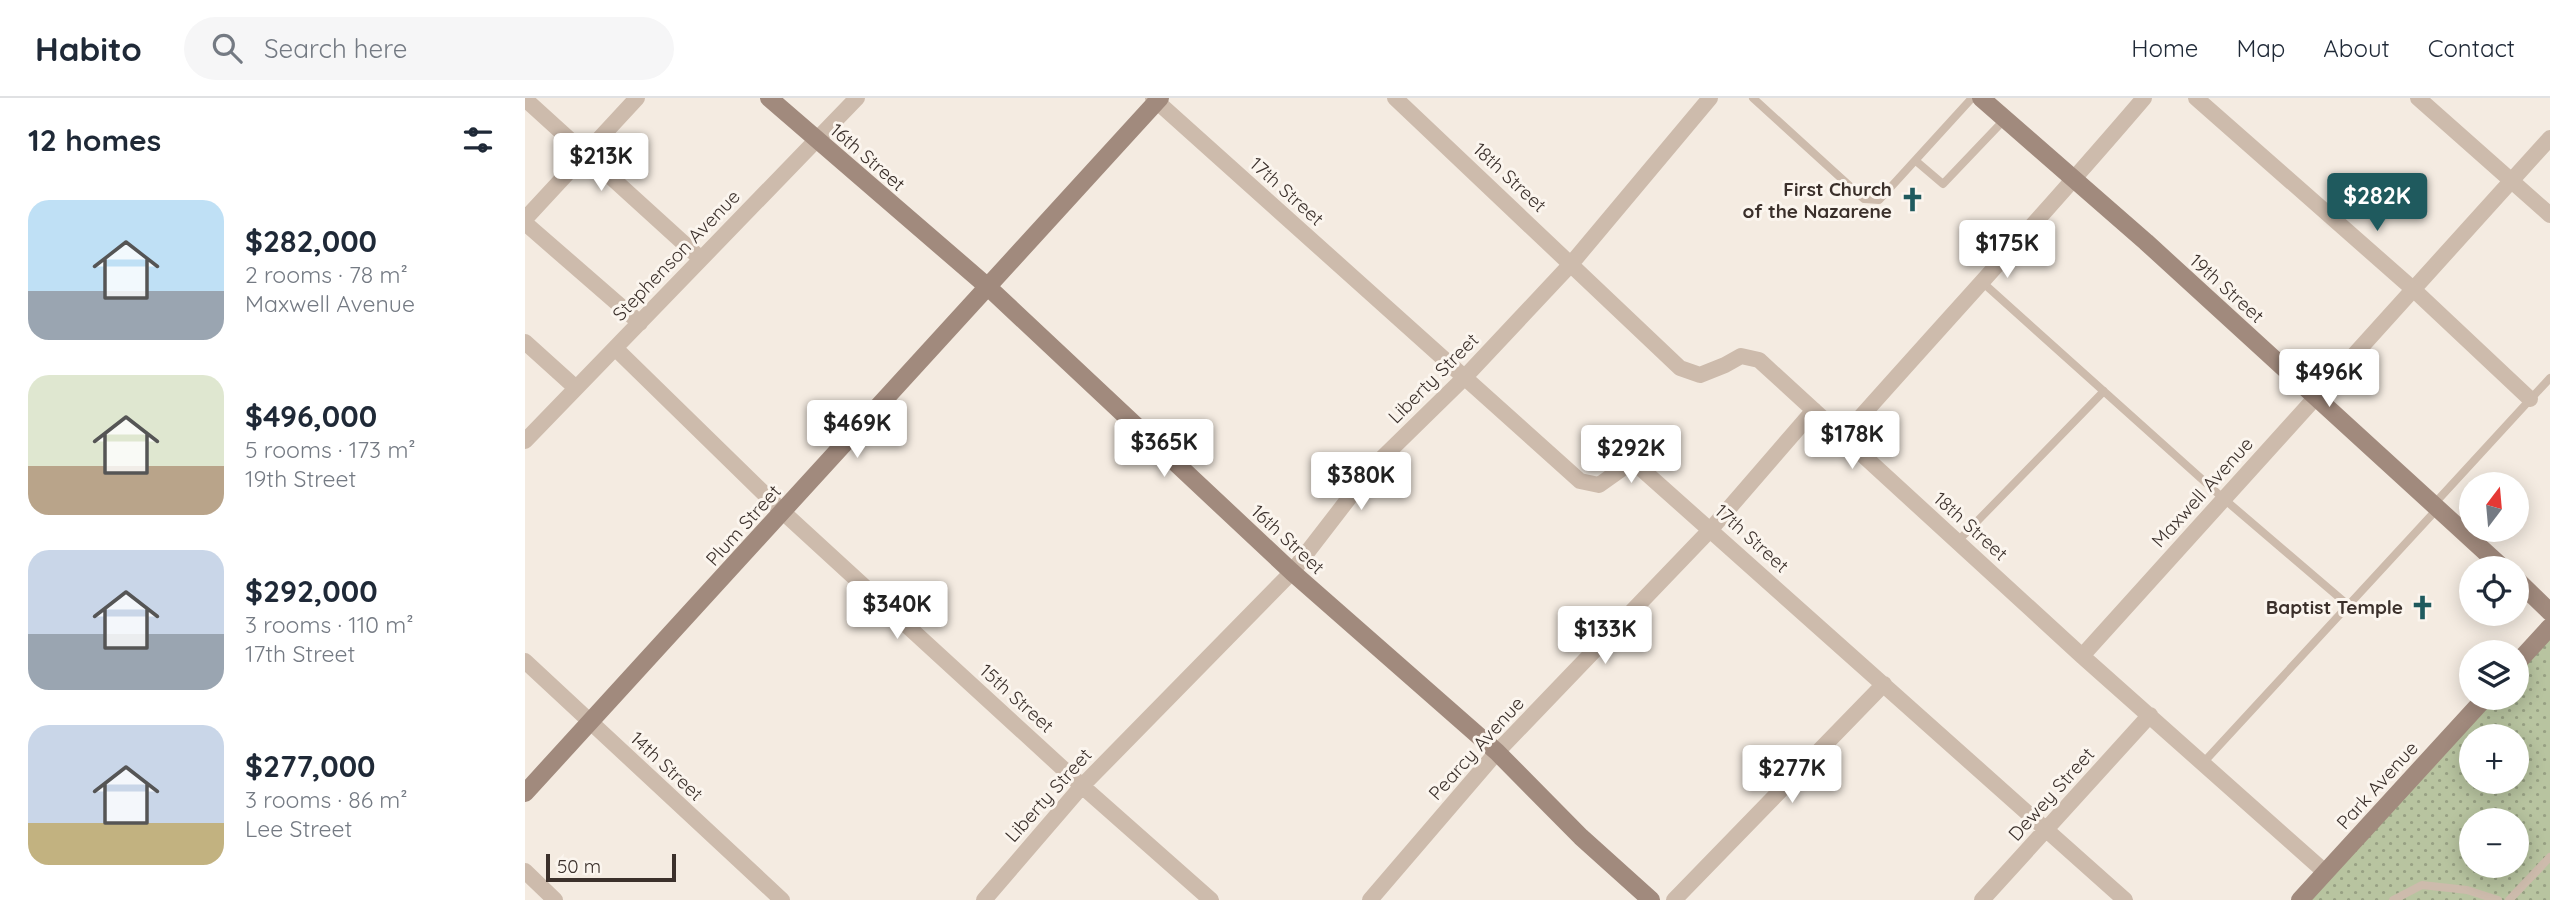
<!DOCTYPE html>
<meta charset="utf-8">
<style>
:root{--surface:#fff;--page:#f6f6f7;--text:#1f2937;--muted:#747a83;--line:#e0e1e3;--accent:#1f5a5e}
body{margin:0;font-family:Quicksand,sans-serif;background:var(--page);color:var(--text);height:100vh;display:flex;flex-direction:column;font-size:26px;white-space:nowrap}
*{box-sizing:border-box;margin:0}
p{font-size:23px;color:var(--muted)}
.icon{flex:none;width:38px;height:38px;fill:none;stroke:currentColor;stroke-width:2;stroke-linecap:round;stroke-linejoin:round}
.map{position:relative;flex:1;overflow:hidden}
.drawer{display:flex;flex-direction:column;background:var(--surface);width:525px}
.drawer>*{flex:none}
.needle{width:46px;rotate:16deg}
.tools{position:absolute;left:1934px;top:374px;display:grid;gap:14px}
.tools a{display:grid;place-items:center;width:70px;height:70px;border-radius:50%;background:var(--surface);box-shadow:0 4px 18px #0003;font-size:35px}
.scale{position:absolute;left:21px;bottom:18px;width:130px;box-sizing:border-box;padding-left:7px;border:4px solid #3b302b;border-top:0;font-size:19px;line-height:24px;white-space:nowrap;color:#3b302b;-webkit-text-stroke:5px #fbf5ee;paint-order:stroke}
.price{position:absolute;translate:-50% -60px;padding:0 16px;border-radius:7px;background:#fff;color:#222;font-size:23px;line-height:46px;filter:drop-shadow(0 2px 4px #0008)}
.price::after{content:'';position:absolute;left:50%;top:42px;width:21px;height:16px;margin-left:-10px;background:inherit;clip-path:polygon(0 0,100% 0,50% 100%)}
.price.active{background:var(--accent);color:#fff}
ul{padding:0;list-style:none}
li{display:flex;align-items:center;gap:21px;height:175px;padding:0 28px}
li span{display:grid;place-items:center;flex:none;width:196px;height:140px;border-radius:21px;color:#555}
li>.icon{margin-inline-start:auto}
span .icon{width:84px;height:84px;fill:#fffc;stroke-width:1}
li b{font-size:30px}
h2{display:flex;justify-content:space-between;align-items:center;height:84px;padding:0 28px;font-size:30px}
header{display:flex;align-items:center;gap:42px;box-sizing:border-box;height:98px;padding:0 35px;background:var(--surface);border-bottom:2px solid var(--line)}
header strong{font-size:33px}
nav{display:flex;gap:38px;margin-inline-start:auto;font-size:24px}
.search{width:490px;height:63px;background:var(--page);display:flex;align-items:center;gap:18px;box-sizing:border-box;padding:0 24px;border-radius:38px;color:var(--muted);font-size:26px}
main{display:flex;flex:1;min-height:0}
.map>svg:first-child{display:block}
</style>
<header>
<strong>Habito</strong>
<div class="search"><svg class="icon" aria-label="search" viewBox="0 0 24 24"><circle cx="10" cy="10" r="6"/><path d="M15 15l6 6"/></svg>Search here</div>
<nav><a>Home</a><a>Map</a><a>About</a><a>Contact</a></nav>
</header>
<main>
<section class="drawer">
<h2>12 homes<svg class="icon" aria-label="filters" viewBox="0 0 24 24"><path d="M4 7h16M4 17h16"/><circle cx="9" cy="7" r="2"/><circle cx="15" cy="17" r="2"/></svg></h2>
<ul>
<li><span style="background:linear-gradient(#bfe0f5 65%,#9aa5b1 0)"><svg class="icon" aria-label="home" viewBox="0 0 24 24"><path d="M3 11l9-7 9 7M6 9v11h12V9"/></svg></span><div><b>$282,000</b><p>2 rooms · 78 m²</p><p>Maxwell Avenue</p></div></li>
<li><span style="background:linear-gradient(#dfe7d0 65%,#b9a48a 0)"><svg class="icon" aria-label="home" viewBox="0 0 24 24"><path d="M3 11l9-7 9 7M6 9v11h12V9"/></svg></span><div><b>$496,000</b><p>5 rooms · 173 m²</p><p>19th Street</p></div></li>
<li><span style="background:linear-gradient(#c9d6e8 60%,#9aa5b1 0)"><svg class="icon" aria-label="home" viewBox="0 0 24 24"><path d="M3 11l9-7 9 7M6 9v11h12V9"/></svg></span><div><b>$292,000</b><p>3 rooms · 110 m²</p><p>17th Street</p></div></li>
<li><span style="background:linear-gradient(#c9d6e8 70%,#c2b280 0)"><svg class="icon" aria-label="home" viewBox="0 0 24 24"><path d="M3 11l9-7 9 7M6 9v11h12V9"/></svg></span><div><b>$277,000</b><p>3 rooms · 86 m²</p><p>Lee Street</p></div></li>
</ul>
</section>
<div class="map">
<svg width="2025" height="802" viewBox="0 0 2025 802">
<defs>
<pattern id="green-dots" width="8" height="8" patternUnits="userSpaceOnUse" patternTransform="scale(1.75)"><rect width="8" height="8" fill="#b8c4a0"/><path d="M2 2h.1M6 6h.1" fill="none" stroke="#97a083" stroke-width="1.8" stroke-linecap="round"/></pattern>
</defs>
<rect width="100%" height="100%" fill="#f4ebe1"/>
<path fill="url(#green-dots)" fill-rule="evenodd" d="M2025 529V802H1775L1960 600H1992V565ZM1946 639H1992V684H1946ZM1946 723H1992V768H1946Z"/>
<g fill="none" stroke-linecap="round" stroke-linejoin="round">
<path stroke="#cdbbac" stroke-width="8" d="M1228 0 1339 101 1354 102 1447 0
M1391 63 1418 86 1480 21
M1456 183 1699 401 1823 507
M1910 405 2025 280
M1432 444 1579 293
M1678 665 1914 409
M1868 802 1897 787 1942 792 1973 802
M1984 802 2025 759"/>
<path stroke="#cdbbac" stroke-width="16" d="M628 0 1055 383 1074 387 1098 370 1112 367 1600 802
M870 0 1155 270 1175 277 1200 267 1216 258 1234 262 1557 558 1800 774
M1671 0 1888 191 2005 301
M1893 0 2025 117
M0 1 176 161
M0 121 112 0
M0 125 115 225
M0 244 51 290
M90 250 258 414 557 688 686 802
M1317 340C1418 226 1521 115 1619 0
M0 343 332 0
M1557 558 2025 40
M0 563 257 802
M0 773 30 802
M459 802 557 688 767 474 848 369 939 280 1046 166 1185 0
M845 802 972 654 1186 431 1289 312
M1149 802 1359 586
M1457 802 1625 617"/>
<path stroke="#a18a7d" stroke-width="18" d="M244 0 463 189 767 474 972 654 1056 739 1126 802
M1456 0 1621 144 1979 471
M1992 482 2025 514
M1992 565 2025 529
M0 695 635 0
M1775 802 1960 600"/>
</g>
<defs>
<symbol id="church-bare" viewBox="-9 -9 18 18"><path d="M-1.2-6h2.4v3.5h3.3v2.4h-3.3V6h-2.4V-.1h-3.3v-2.4h3.3Z" fill="#1f5a5e" stroke="#fbf5ee" stroke-width="2.5" paint-order="stroke"/></symbol>
</defs>
<g fill-rule="evenodd">
<use href="#church-bare" x="1370" y="84" width="35" height="35"/>
<use href="#church-bare" x="1880" y="492" width="35" height="35"/>
</g>
<g text-anchor="middle" dominant-baseline="central" stroke-width="6" stroke-linejoin="round" paint-order="stroke">
<g font-size="19" fill="#3b302b" stroke="#fbf5ee">
<text transform="translate(343 59) rotate(41)">16th Street</text>
<text transform="translate(985 79) rotate(43)">18th Street</text>
<text transform="translate(762 93) rotate(42)">17th Street</text>
<text transform="translate(151 157) rotate(-46)">Stephenson Avenue</text>
<text transform="translate(1702 190) rotate(42)">19th Street</text>
<text transform="translate(908 280) rotate(-45)">Liberty Street</text>
<text transform="translate(1677 394) rotate(-48)">Maxwell Avenue</text>
<text transform="translate(218 427) rotate(-48)">Plum Street</text>
<text transform="translate(1446 428) rotate(42)">18th Street</text>
<text transform="translate(1227 440) rotate(42)">17th Street</text>
<text transform="translate(763 441) rotate(43)">16th Street</text>
<text transform="translate(492 600) rotate(42)">15th Street</text>
<text transform="translate(951 650) rotate(-48)">Pearcy Avenue</text>
<text transform="translate(142 668) rotate(43)">14th Street</text>
<text transform="translate(1852 687) rotate(-48)">Park Avenue</text>
<text transform="translate(1526 696) rotate(-48)">Dewey Street</text>
<text transform="translate(523 697) rotate(-48)">Liberty Street</text>
</g>
<g font-size="19" font-weight="bold" fill="#3b302b" stroke="#fbf5ee" text-anchor="end">
<text x="1367" y="91">First Church<tspan x="1367" dy="22">of the Nazarene</tspan></text>
<text x="1878" y="509">Baptist Temple</text>
</g>
</g>
</svg>
<div class="tools">
<a><svg class="needle" viewBox="-14 -14 28 28"><path d="M0-13l5 13h-10z" fill="#e53935"/><path d="M0 13l5-13h-10z" fill="#747a83"/></svg></a>
<a><svg class="icon" aria-label="locate" viewBox="0 0 24 24"><circle cx="12" cy="12" r="6"/><path d="M12 2v4M12 18v4M2 12h4M18 12h4"/></svg></a>
<a><svg class="icon" aria-label="layers" viewBox="0 0 24 24"><path d="M12 4l9 5-9 5-9-5zM3 14l9 5 9-5"/></svg></a>
<a>+</a>
<a>−</a>
</div>
<div class="scale">50 m</div>
<b class="price" style="left:76px;top:95px">$213K</b>
<b class="price active" style="left:1852px;top:135px">$282K</b>
<b class="price" style="left:1482px;top:182px">$175K</b>
<b class="price" style="left:1804px;top:311px">$496K</b>
<b class="price" style="left:332px;top:362px">$469K</b>
<b class="price" style="left:1327px;top:373px">$178K</b>
<b class="price" style="left:639px;top:381px">$365K</b>
<b class="price" style="left:1106px;top:387px">$292K</b>
<b class="price" style="left:836px;top:414px">$380K</b>
<b class="price" style="left:372px;top:543px">$340K</b>
<b class="price" style="left:1080px;top:568px">$133K</b>
<b class="price" style="left:1267px;top:707px">$277K</b>
</div>
</main>
